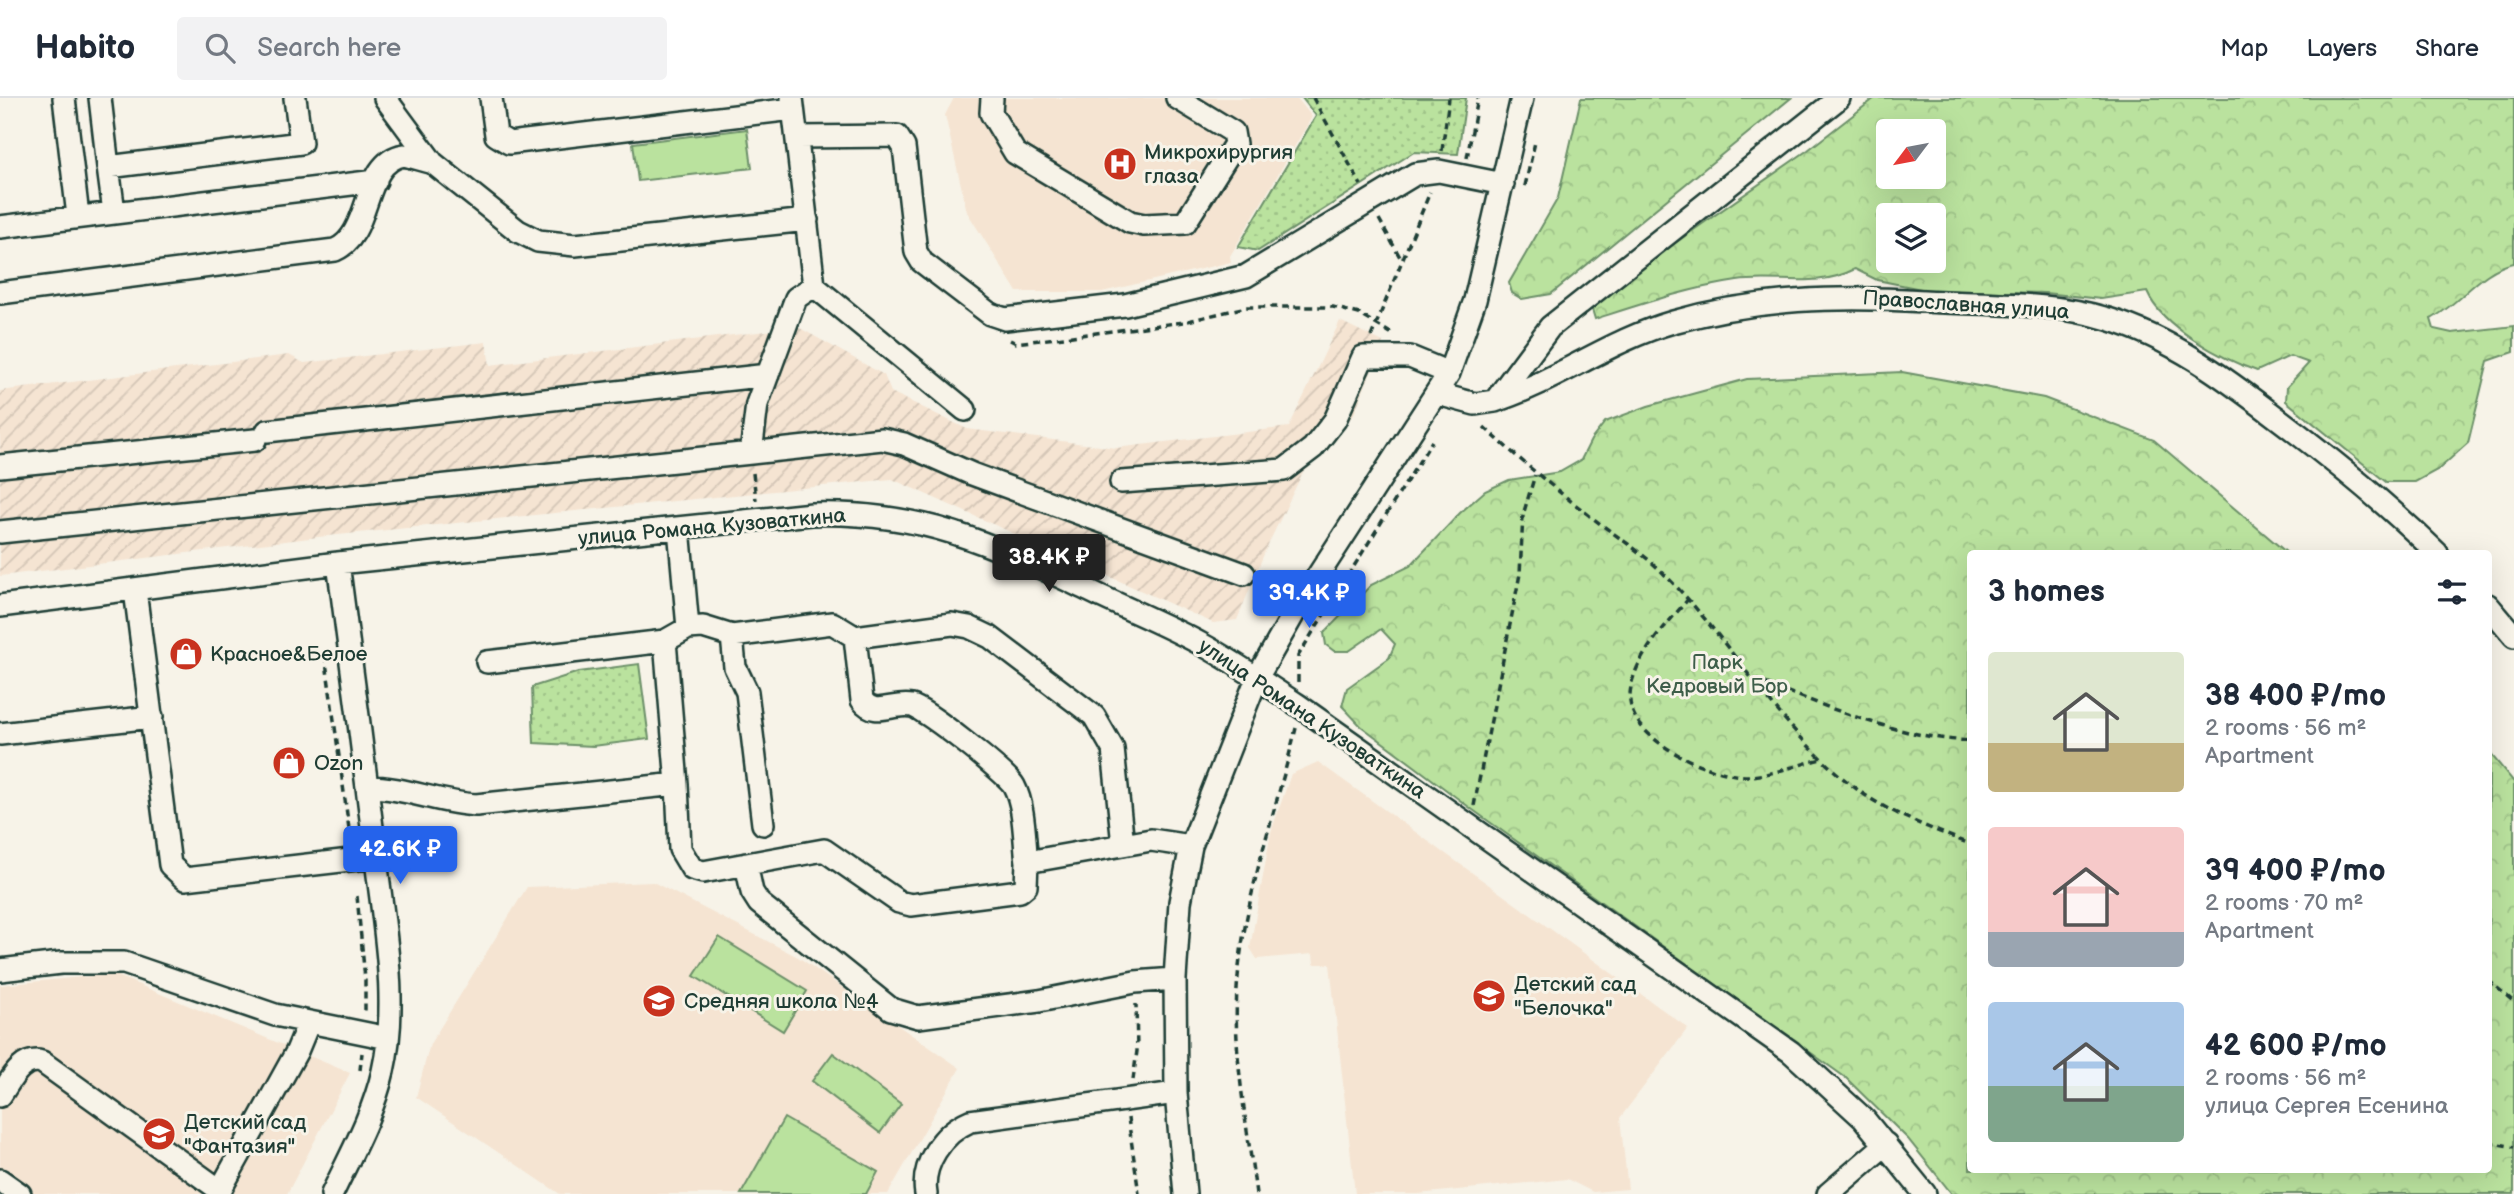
<!DOCTYPE html>
<meta charset="utf-8">
<style>
:root{--surface:#fff;--page:#f2f2f3;--text:#1f2937;--muted:#747a83;--line:#e0e1e3;--accent:#2563eb}
body{margin:0;font-family:"Balsamiq Sans",sans-serif;background:var(--page);color:var(--text);height:100vh;display:flex;flex-direction:column;font-size:26px;white-space:nowrap}
*{box-sizing:border-box;margin:0}
p{font-size:23px;color:var(--muted)}
.icon{flex:none;width:38px;height:38px;fill:none;stroke:currentColor;stroke-width:2;stroke-linecap:round;stroke-linejoin:round}
.map{position:relative;flex:1;overflow:hidden}
.panel{position:absolute;left:1967px;top:452px;width:525px;height:623px;display:flex;flex-direction:column;background:var(--surface);border-radius:7px;box-shadow:0 7px 28px #0002}
.panel>*{flex:none}
.needle{width:46px;rotate:238deg}
.controls{position:absolute;left:1876px;top:21px;display:grid;gap:14px}
.controls a{display:grid;place-items:center;width:70px;height:70px;border-radius:7px;background:var(--surface);box-shadow:0 7px 28px #0002;font-size:35px}
.price{position:absolute;translate:-50% -60px;padding:0 16px;border-radius:7px;background:var(--accent);color:#fff;font-size:23px;line-height:46px;filter:drop-shadow(0 2px 4px #0008)}
.price::after{content:'';position:absolute;left:50%;top:42px;width:21px;height:16px;margin-left:-10px;background:inherit;clip-path:polygon(0 0,100% 0,50% 100%)}
.price.on{background:#222;color:#fff}
ul{padding:0;list-style:none}
li{display:flex;align-items:center;gap:21px;height:175px;padding:0 21px}
li span{display:grid;place-items:center;flex:none;width:196px;height:140px;border-radius:7px;color:#555}
li>.icon{margin-inline-start:auto}
span .icon{width:84px;height:84px;fill:#fffc;stroke-width:1}
li b{font-size:30px}
h2{display:flex;justify-content:space-between;align-items:center;height:84px;padding:0 21px;font-size:30px}
header{display:flex;align-items:center;gap:42px;box-sizing:border-box;height:98px;padding:0 35px;background:var(--surface);border-bottom:2px solid var(--line)}
header strong{font-size:33px}
nav{display:flex;gap:38px;margin-inline-start:auto;font-size:24px}
.search{width:490px;height:63px;background:var(--page);display:flex;align-items:center;gap:18px;box-sizing:border-box;padding:0 24px;border-radius:7px;color:var(--muted);font-size:26px}
.map>svg:first-child{display:block}
</style>
<header>
<strong>Habito</strong>
<div class="search"><svg class="icon" aria-label="search" viewBox="0 0 24 24"><circle cx="10" cy="10" r="6"/><path d="M15 15l6 6"/></svg>Search here</div>
<nav><a>Map</a><a>Layers</a><a>Share</a></nav>
</header>
<div class="map">
<svg width="2514" height="1096" viewBox="0 0 2514 1096">
<defs>
<pattern id="industrial-furrows" width="10" height="10" patternUnits="userSpaceOnUse" patternTransform="scale(1.75)"><rect width="10" height="10" fill="#f5e4d2"/><path d="M-1 1l2-2M0 10L10 0M9 11l2-2" fill="none" stroke="#d2c4b5"/></pattern>
<pattern id="grass-dots" width="8" height="8" patternUnits="userSpaceOnUse" patternTransform="scale(1.75)"><rect width="8" height="8" fill="#bae29e"/><path d="M2 2h.1M6 6h.1" fill="none" stroke="#9fc389" stroke-width="1.8" stroke-linecap="round"/></pattern>
<pattern id="forest-crowns" width="20" height="18" patternUnits="userSpaceOnUse" patternTransform="scale(1.75)"><rect width="20" height="18" fill="#bae29e"/><path d="M2 6a3 3 0 1 1 6 0M12 15a3 3 0 1 1 6 0" fill="none" stroke="#9fc389"/></pattern>
</defs>
<rect width="100%" height="100%" fill="#f7f3e8"/>
<filter id="ink" filterUnits="userSpaceOnUse"><feTurbulence type="fractalNoise" baseFrequency=".0143" numOctaves="2"/><feDisplacementMap in="SourceGraphic" scale="14" xChannelSelector="R" yChannelSelector="G"/><feConvolveMatrix kernelMatrix="1 2 1 2 8 2 1 2 1" color-interpolation-filters="sRGB"/></filter>
<g filter="url(#ink)">
<path fill="#f5e4d2" d="M954 0H1297L1312 19 1230 158 1231 164 1102 194H1017L967 114 945 17Z
M1318 664 1688 930 1620 1020 1628 1091 1593 1094 1567 1081 1418 1096H1355L1330 866H1314L1313 856 1257 861 1250 850 1271 734 1291 676Z
M653 784 798 859 960 970 888 1096H560L416 999 430 946 527 789Z
M113 876 350 975 287 1096H0V887Z"/>
<path fill="url(#industrial-furrows)" d="M1340 223 1383 244 1354 316 1302 376 1266 451 1237 522 1213 525 892 381 318 439 0 478V293L289 257 304 265 486 244 490 267 798 229 884 277 891 294 967 331 1116 350 1289 329Z"/>
<path fill="url(#grass-dots)" stroke="#6c9069" stroke-width="2" d="M1302 0H1466L1458 56 1414 54 1258 153 1238 149 1316 18Z
M639 566 649 641 593 648 534 645 532 589 579 574Z"/>
<path fill="url(#forest-crowns)" stroke="#6c9069" stroke-width="2" fill-rule="evenodd" d="M1581 0H1791L1551 196 1522 201 1512 195 1509 185 1558 100Z
M1875 0H2514V165C2481 171 2460 206 2431 221L2434 231 2452 235 2514 228V254L2488 263 2468 345 2439 371 2415 384H2386L2286 303 2287 289 2309 265 2290 258 2257 273C2222 261 2162 229 2147 194L2101 201 2045 195 1926 192 1877 182 1855 171C1817 191 1777 177 1737 183 1689 190 1642 206 1595 221L1591 208 1622 182 1808 52ZM1888 33H1934V79H1888ZM1888 117H1934V163H1888Z
M1902 274 2044 300 2154 342 2287 455H1970V1071H2488L2489 654 2514 684V1096H1952L1908 1041 1846 980 1473 712 1361 628 1342 608 1347 590 1389 560 1395 546 1381 531 1349 553H1334L1326 547 1324 535 1371 487 1410 468 1460 415 1485 393 1509 382 1560 374 1581 362 1591 342 1605 324 1648 308 1747 281Z"/>
<path fill="#bae29e" stroke="#6c9069" stroke-width="2" d="M747 31 752 70 638 83 633 45Z
M719 839 807 893 783 933 694 878Z
M833 955 901 1006 880 1035 812 983Z
M784 1020 878 1074 866 1096H741Z"/>
<g fill="none" stroke-linecap="round" stroke-linejoin="round">
<defs>
<path id="minor" d="M64 0 78 118
M100 0 108 69 301 45 295 0
M385 0 433 65 518 133 538 143 575 147 807 122
M491 0 496 37 509 45 793 11
M792 0 814 188 965 312
M992 0 991 15 1015 55 1130 124 1144 127 1185 125 1235 46 1233 34 1177 0
M798 39 897 38 904 49 916 154 922 164 990 216 1005 221 1125 207 1246 178 1415 76 1439 73 1503 86
M108 69 114 114
M0 129 376 83
M0 195 335 152C373 136 361 64 404 57L433 65
M1438 296 1475 306 1495 303C1557 283 1610 242 1673 224 1757 200 1838 198 1924 203 1984 207 2050 203 2108 221 2171 240 2224 279 2276 319 2332 361 2387 406 2437 455
M1495 303 1550 229 1839 0
M267 333 768 277
M751 355 882 341 904 346 972 376 1244 476
M0 368 255 342
M1121 384 1284 372 1313 350 1335 322 1363 259H1410L1449 275
M0 434 751 355 757 306 796 200 814 188
M135 492 170 767 185 781 376 759
M2488 507 2514 538
M0 508 338 465 812 416C926 413 993 447 1092 494 1129 512 1167 527 1203 547 1236 565 1267 587 1298 607L1791 954 1864 1021 1925 1096
M688 530 703 529 732 538 832 525 855 539
M732 538 735 569 747 594 763 726
M487 564 665 543
M0 636 152 619
M677 686 680 751 692 771 703 774 824 752 899 804 911 807 1020 793 1026 788 1027 764 1151 742 1191 748
M368 689C405 689 439 705 476 707L677 686 665 543 688 530 679 430
M1027 764C1024 741 1025 709 1014 688 1008 676 925 611 912 608 893 604 875 620 862 602L855 539 952 526 969 529 990 539 1094 618 1113 651 1123 747
M746 766 752 794 759 805 891 911 918 919 1039 903 1135 884 1175 881
M0 872 61 865H124L275 917 388 940
M0 998C10 984 21 958 42 964L221 1093
M0 1082 20 1096
M218 1096 297 953 309 924
M332 1096C351 1056 373 1017 383 973 399 904 384 830 376 761 364 662 351 564 338 465
M926 1096C921 1067 942 1035 970 1023L1176 995
M1185 1096 1176 995 1175 881 1180 804 1191 748 1257 580 1297 510 1449 275 1475 202 1522 0
M1828 1096 1886 1046"/>
</defs>
<use href="#minor" stroke="#1f3d34" stroke-width="26"/>
<path stroke="#1f3d34" stroke-width="3.5" stroke-dasharray="7 5" stroke-linecap="butt" d="M1313 0 1361 87
M1442 53 1449 0
M1467 60 1478 0
M1525 88 1535 44
M1379 121 1401 161
M1371 239 1430 94
M1010 242 1016 245 1184 224 1246 209H1333L1359 216 1394 237
M1484 329C1520 362 1556 392 1594 421 1617 439 1645 456 1665 477 1734 545 1784 641 1865 697 1896 718 1935 732 1970 746
M753 375 756 402
M1689 500C1667 527 1633 559 1630 596 1625 641 1712 679 1749 678 1773 677 1799 666 1822 661
M325 557 350 738
M1754 581C1824 607 1894 639 1970 643
M1298 584V558L1432 343
M1474 708 1520 476 1523 417 1535 377
M357 798 365 881V916
M2488 882 2514 904
M360 972 362 955
M1133 982 1137 953 1136 906
M1128 1020 1139 1096
M2488 1044 2514 1049
M1256 1096C1247 1025 1231 950 1238 879 1246 793 1276 713 1296 630"/>
<use href="#minor" stroke="#f7f3e8" stroke-width="21"/>
</g>
</g>
<defs>
<symbol id="hospital-disc" viewBox="-11 -11 22 22"><circle r="9.5" fill="#c8321e" stroke="#f7f3e8"/><path d="M-5-5h3v3.5h4V-5h3V5h-3V1.5h-4V5h-3Z" fill="#fff"/></symbol>
<symbol id="shop-disc" viewBox="-11 -11 22 22"><circle r="9.5" fill="#c8321e" stroke="#f7f3e8"/><path d="M-5-2.5h2.3a2.7 3.5 0 0 1 5.4 0H5L5.5 6h-11ZM-1.5-2.5h3a1.5 2.3 0 0 0-3 0Z" fill="#fff"/></symbol>
<symbol id="school-disc" viewBox="-11 -11 22 22"><circle r="9.5" fill="#c8321e" stroke="#f7f3e8"/><path d="M0-5L7-2L0 1L-7-2ZM-4 1L0 2.5L4 1V4Q0 6-4 4Z" fill="#fff"/></symbol>
</defs>
<g fill-rule="evenodd">
<use href="#hospital-disc" x="1101" y="47" width="38" height="38"/>
<use href="#shop-disc" x="167" y="537" width="38" height="38"/>
<use href="#shop-disc" x="270" y="646" width="38" height="38"/>
<use href="#school-disc" x="1470" y="879" width="38" height="38"/>
<use href="#school-disc" x="640" y="884" width="38" height="38"/>
<use href="#school-disc" x="140" y="1017" width="38" height="38"/>
</g>
<g text-anchor="middle" dominant-baseline="central" stroke-width="6" stroke-linejoin="round" paint-order="stroke">
<g font-size="21" fill="#1f3d34" stroke="#f7f3e8" text-anchor="start">
<text x="1144" y="54">Микрохирургия<tspan x="1144" dy="24">глаза</tspan></text>
<text x="210" y="556">Красное&amp;Белое</text>
<text x="314" y="665">Ozon</text>
<text x="1514" y="886">Детский сад<tspan x="1514" dy="24">"Белочка"</tspan></text>
<text x="684" y="903">Средняя школа №4</text>
<text x="184" y="1024">Детский сад<tspan x="184" dy="24">"Фантазия"</tspan></text>
</g>
<g font-size="21" fill="#1f3d34" stroke="#f7f3e8">
<text transform="translate(1966 207) rotate(4)">Православная улица</text>
<text transform="translate(712 429) rotate(-5)">улица Романа Кузоваткина</text>
<text transform="translate(1312 621) rotate(34)">улица Романа Кузоваткина</text>
</g>
<g font-size="21" fill="#3e5e49" stroke="#f7f3e8">
<text x="1717" y="564">Парк<tspan x="1717" dy="24">Кедровый Бор</tspan></text>
</g>
</g>
</svg>
<div class="controls">
<a><svg class="needle" viewBox="-14 -14 28 28"><path d="M0-13l5 13h-10z" fill="#e53935"/><path d="M0 13l5-13h-10z" fill="#747a83"/></svg></a>
<a><svg class="icon" aria-label="layers" viewBox="0 0 24 24"><path d="M12 4l9 5-9 5-9-5zM3 14l9 5 9-5"/></svg></a>
</div>
<b class="price on" style="left:1049px;top:496px">38.4K ₽</b>
<b class="price" style="left:1309px;top:532px">39.4K ₽</b>
<b class="price" style="left:400px;top:788px">42.6K ₽</b>
<section class="panel">
<h2>3 homes<svg class="icon" aria-label="filters" viewBox="0 0 24 24"><path d="M4 7h16M4 17h16"/><circle cx="9" cy="7" r="2"/><circle cx="15" cy="17" r="2"/></svg></h2>
<ul>
<li><span style="background:linear-gradient(#dfe7d0 65%,#c2b280 0)"><svg class="icon" aria-label="home" viewBox="0 0 24 24"><path d="M3 11l9-7 9 7M6 9v11h12V9"/></svg></span><div><b>38 400 ₽/mo</b><p>2 rooms · 56 m²</p><p>Apartment</p></div></li>
<li><span style="background:linear-gradient(#f6c9c9 75%,#9aa5b1 0)"><svg class="icon" aria-label="home" viewBox="0 0 24 24"><path d="M3 11l9-7 9 7M6 9v11h12V9"/></svg></span><div><b>39 400 ₽/mo</b><p>2 rooms · 70 m²</p><p>Apartment</p></div></li>
<li><span style="background:linear-gradient(#a9c7e8 60%,#7fa58c 0)"><svg class="icon" aria-label="home" viewBox="0 0 24 24"><path d="M3 11l9-7 9 7M6 9v11h12V9"/></svg></span><div><b>42 600 ₽/mo</b><p>2 rooms · 56 m²</p><p>улица Сергея Есенина</p></div></li>
</ul>
</section>
</div>
